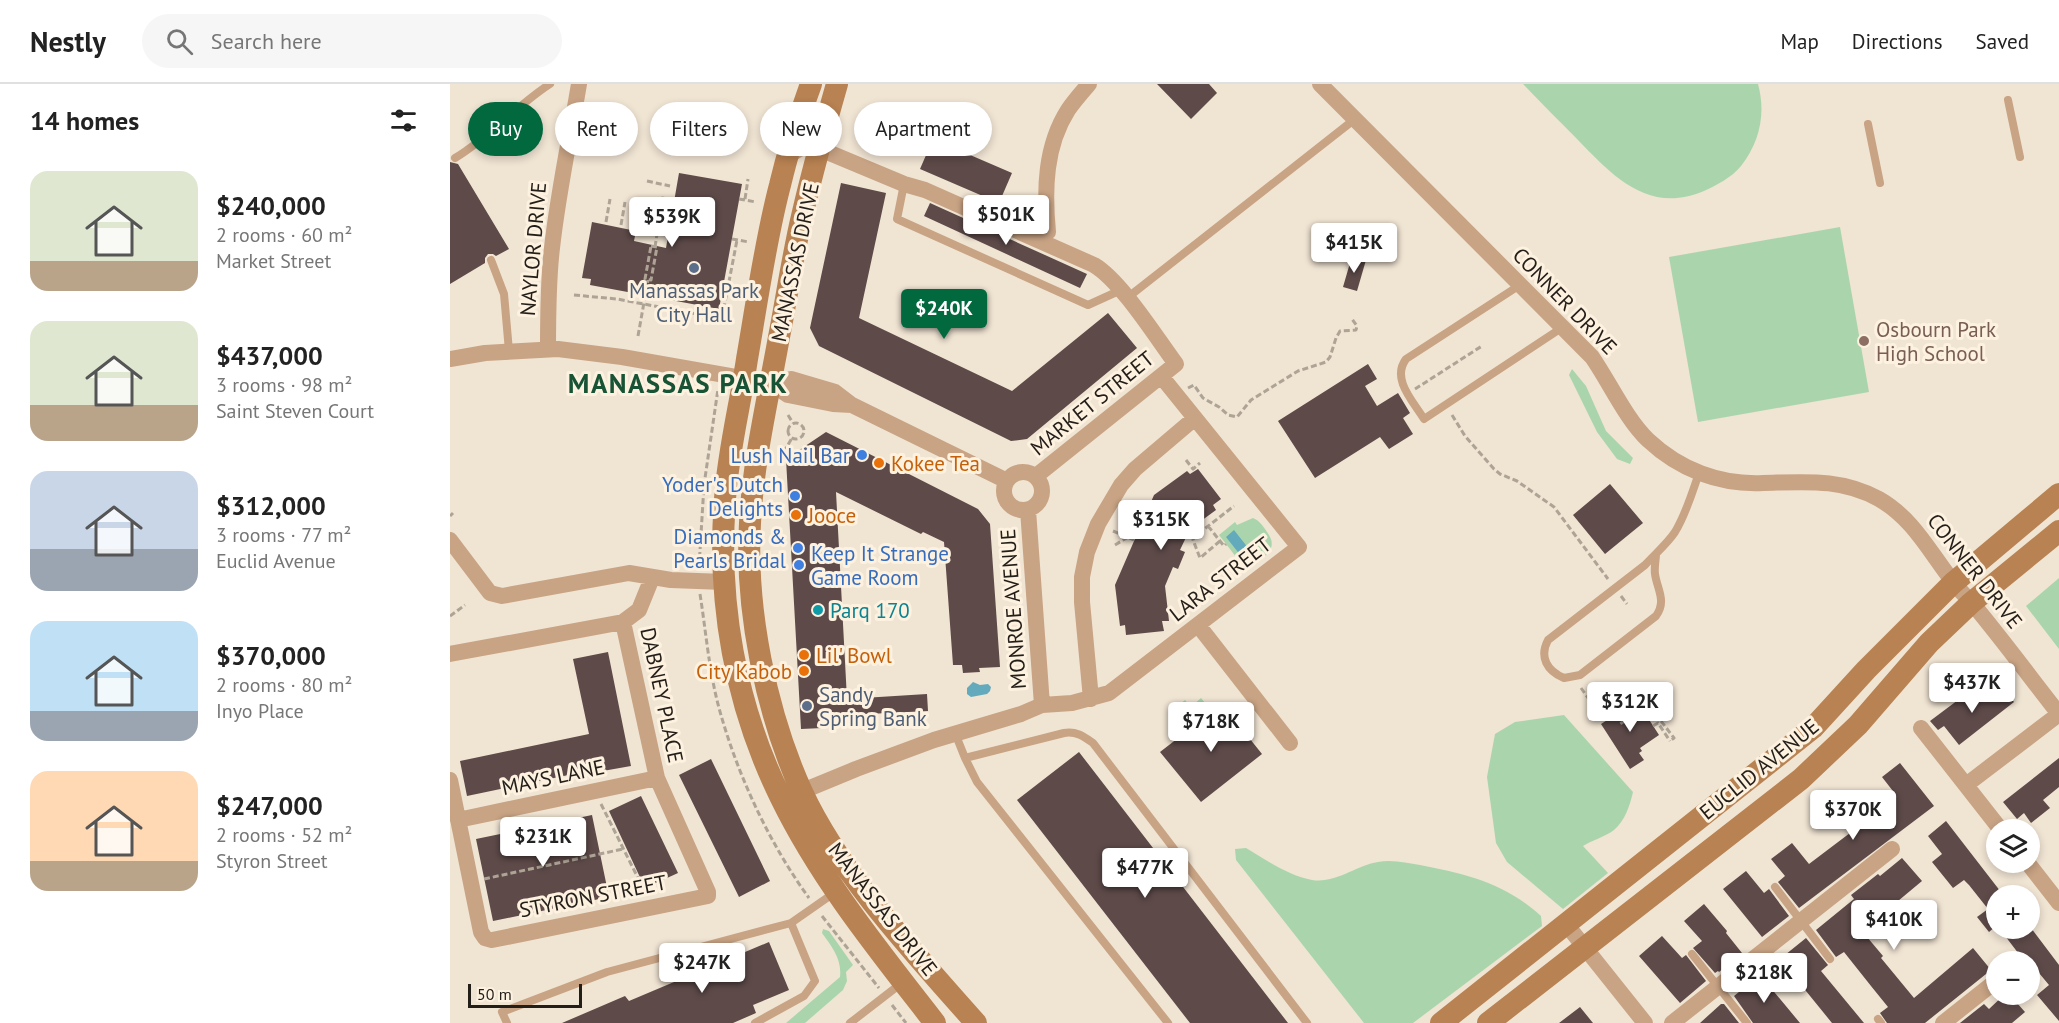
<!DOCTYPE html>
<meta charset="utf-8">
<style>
:root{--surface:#fff;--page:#f6f6f6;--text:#222;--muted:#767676;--line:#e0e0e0;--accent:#02683d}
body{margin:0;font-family:"PT Sans",sans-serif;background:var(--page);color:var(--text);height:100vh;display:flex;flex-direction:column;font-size:22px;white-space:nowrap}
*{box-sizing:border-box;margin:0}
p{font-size:20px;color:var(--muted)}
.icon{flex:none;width:33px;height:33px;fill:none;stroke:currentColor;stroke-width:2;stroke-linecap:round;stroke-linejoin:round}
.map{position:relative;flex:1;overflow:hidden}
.side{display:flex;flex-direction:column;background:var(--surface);width:450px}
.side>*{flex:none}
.guide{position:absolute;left:18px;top:18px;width:570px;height:54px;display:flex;gap:12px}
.fabs{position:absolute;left:1536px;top:735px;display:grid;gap:12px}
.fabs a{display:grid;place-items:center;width:54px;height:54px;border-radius:50%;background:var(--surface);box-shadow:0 3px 9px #0003;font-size:30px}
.scale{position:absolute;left:18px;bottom:15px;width:114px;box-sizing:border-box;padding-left:6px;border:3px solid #231e18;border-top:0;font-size:16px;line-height:21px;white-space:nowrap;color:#231e18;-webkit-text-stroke:4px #fdf1e0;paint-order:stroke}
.price{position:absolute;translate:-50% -51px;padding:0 14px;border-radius:6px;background:#fff;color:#222;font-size:20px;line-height:39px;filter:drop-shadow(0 2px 3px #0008)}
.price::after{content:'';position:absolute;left:50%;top:36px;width:18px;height:14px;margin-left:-9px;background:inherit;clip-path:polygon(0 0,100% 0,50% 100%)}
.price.on{background:var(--accent);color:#fff}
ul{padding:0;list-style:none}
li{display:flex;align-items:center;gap:18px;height:150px;padding:0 30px}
li span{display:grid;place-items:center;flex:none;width:168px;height:120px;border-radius:18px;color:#555}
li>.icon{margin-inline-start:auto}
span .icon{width:72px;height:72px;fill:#fffc;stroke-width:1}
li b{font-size:26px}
h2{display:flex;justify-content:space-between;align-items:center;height:72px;padding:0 30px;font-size:26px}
.pill{padding:0 21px;border-radius:27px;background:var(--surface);box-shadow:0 3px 9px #0003;font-size:21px;line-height:54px}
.pill.on{background:var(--accent);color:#fff}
header{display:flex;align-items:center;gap:36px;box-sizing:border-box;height:84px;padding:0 30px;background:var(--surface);border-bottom:2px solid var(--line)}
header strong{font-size:28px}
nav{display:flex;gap:33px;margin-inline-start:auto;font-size:21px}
.search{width:420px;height:54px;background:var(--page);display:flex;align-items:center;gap:15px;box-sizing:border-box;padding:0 21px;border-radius:33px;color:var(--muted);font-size:22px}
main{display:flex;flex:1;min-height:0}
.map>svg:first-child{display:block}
</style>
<header>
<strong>Nestly</strong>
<div class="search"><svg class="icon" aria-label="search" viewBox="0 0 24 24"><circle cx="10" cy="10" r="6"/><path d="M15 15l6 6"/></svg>Search here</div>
<nav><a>Map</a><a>Directions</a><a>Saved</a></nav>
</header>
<main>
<section class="side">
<h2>14 homes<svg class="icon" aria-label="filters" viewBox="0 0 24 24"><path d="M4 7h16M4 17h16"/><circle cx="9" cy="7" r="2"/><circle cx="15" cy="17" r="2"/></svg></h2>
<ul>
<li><span style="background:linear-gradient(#dfe7d0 75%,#b9a48a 0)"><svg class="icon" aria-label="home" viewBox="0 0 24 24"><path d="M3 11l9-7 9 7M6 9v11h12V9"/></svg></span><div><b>$240,000</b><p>2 rooms · 60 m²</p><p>Market Street</p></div></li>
<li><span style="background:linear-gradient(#dfe7d0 70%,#b9a48a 0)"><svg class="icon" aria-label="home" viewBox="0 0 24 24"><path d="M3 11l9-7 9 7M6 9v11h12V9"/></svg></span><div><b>$437,000</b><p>3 rooms · 98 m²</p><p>Saint Steven Court</p></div></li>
<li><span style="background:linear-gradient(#c9d6e8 65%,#9aa5b1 0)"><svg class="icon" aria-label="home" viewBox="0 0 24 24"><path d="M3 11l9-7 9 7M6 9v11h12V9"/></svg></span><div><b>$312,000</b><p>3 rooms · 77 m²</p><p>Euclid Avenue</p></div></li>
<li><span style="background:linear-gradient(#bfe0f5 75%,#9aa5b1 0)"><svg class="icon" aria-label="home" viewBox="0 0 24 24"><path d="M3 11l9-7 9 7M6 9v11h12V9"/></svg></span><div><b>$370,000</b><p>2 rooms · 80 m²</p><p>Inyo Place</p></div></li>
<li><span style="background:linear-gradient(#ffd9b3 75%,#b9a48a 0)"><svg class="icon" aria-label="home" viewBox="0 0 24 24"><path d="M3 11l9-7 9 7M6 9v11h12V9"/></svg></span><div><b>$247,000</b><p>2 rooms · 52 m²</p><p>Styron Street</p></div></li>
</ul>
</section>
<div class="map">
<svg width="1609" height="939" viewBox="0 0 1609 939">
<rect width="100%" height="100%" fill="#f0e4d3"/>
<path fill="#aad5ac" d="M1073 0H1308C1316 29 1310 58 1291 82 1281 94 1267 101 1254 107 1198 131 1162 91 1128 56 1109 37 1091 19 1073 0Z
M1390 143 1419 308 1248 338 1219 173Z
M1122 285 1136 302 1156 347 1183 374 1180 380 1167 375 1147 348 1119 291Z
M803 434C810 437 813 442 817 448 829 464 816 472 803 482L796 473 790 478 769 451 785 438 787 441Z
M1609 494V565L1576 522Z
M751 614 760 625 734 646 720 628 735 616 741 623Z
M1114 631 1183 708C1180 721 1175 737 1164 746 1155 753 1142 756 1133 762L1158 789 1113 825 1057 778 1046 759 1037 693 1045 650 1065 638Z
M796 764C816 776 839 792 862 796 885 800 907 781 928 778 942 775 957 779 970 781 1016 790 1055 799 1091 832L1092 842 963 939H914L786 776 785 765Z
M373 845 379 847 403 881 396 888 397 897 393 906 355 939H336L390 893C392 875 382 863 372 849Z"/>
<path fill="#63aabd" d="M784 446 799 465 791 472 776 453Z
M523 598 530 601 538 600 541 603 540 607 537 610 521 613 517 610V604Z"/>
<path fill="#5d4a49" d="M707 0H759L767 9 741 35Z
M483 55 562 89 549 119 470 85Z
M0 78 8 80 59 165 46 172 43 170H38L35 174V179L0 200Z
M229 89 292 100 269 225 140 201 141 195 132 194 142 138 186 147 184 157 216 164Z
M391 99 436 109 409 234 562 307 658 229 687 264 577 355 561 357 369 262 360 244Z
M480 119 637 190 630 204 474 132Z
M902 172 916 176 907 207 893 203Z
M918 280 927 295 915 302 927 322 948 309 960 329 953 334 963 350 939 365 930 353 865 394 828 337Z
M376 348 528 425 540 440 550 583 529 584 530 588 513 589 512 581H503L494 458 473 448 471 450 386 408 397 615 477 610 478 627 398 631V634H394V643L351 645 336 375Z
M748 385 771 415 763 421 766 426 740 445 730 466 735 468 728 485 723 483 715 502 719 537H712L714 547 676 551 675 541 670 542 665 501 704 411 737 387 740 390Z
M1160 400 1193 439 1155 470 1123 431Z
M158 568 181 682 147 688 146 685 139 687 133 675 131 676 133 688 17 712 10 677 139 650 123 575Z
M1550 601 1564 618 1509 661 1494 642 1488 646 1480 637 1512 613 1519 622 1542 604 1543 606Z
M1187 617 1209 651 1190 664 1192 667 1189 669 1194 676 1180 685 1151 640Z
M772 620 812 670 751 718 710 668Z
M629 668 838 939H740L567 716Z
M1609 674V703L1593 716 1600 724 1581 739 1574 729 1567 735 1553 718Z
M261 675 320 797 289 813 229 691Z
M1450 679 1484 722 1349 824 1328 798 1335 792 1321 775 1342 759 1359 780 1437 721 1436 719 1446 711 1432 693Z
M191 712 228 789 195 804 159 727Z
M142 731 159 813 43 837 26 755Z
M1496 737 1554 812H1546V842L1539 848 1527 833 1538 825 1519 801 1514 796 1503 804 1482 778 1492 770 1478 752Z
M1452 774 1472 797 1412 847 1433 872 1431 874 1464 914 1523 864 1541 886 1475 939H1437L1430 929 1438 923 1421 902 1394 868 1386 873 1366 846 1404 815 1401 811 1428 790 1430 792Z
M1296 787 1314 809 1319 805 1339 832 1312 853 1273 805Z
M1254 820 1277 847 1276 849 1292 869 1269 888 1268 887 1265 889 1243 864 1252 857 1234 837Z
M1549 844H1581L1609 881V937L1587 911 1599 901 1584 883 1581 886 1580 878H1575Z
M1212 852 1232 874 1236 871 1256 897 1230 919 1189 872Z
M1356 854 1378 881 1371 887 1414 939H1382L1330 875Z
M319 858 339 906 303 921 306 929 283 939H112L175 912 179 917Z
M1310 891 1350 939H1303L1284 912Z
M1555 910H1559L1575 928 1562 939H1510L1534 920 1539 925Z
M1271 920H1274L1289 939H1250Z
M1130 923 1143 939H1109Z"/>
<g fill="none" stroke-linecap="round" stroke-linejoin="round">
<path stroke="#aea496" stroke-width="3" stroke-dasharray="6 3" stroke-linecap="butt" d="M197 97 220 102
M289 115 306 118
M295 115 298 95
M156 138 160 115
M171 141 175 118
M188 144 192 121
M282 155 299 158
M201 162 207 163 201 196 195 195Z
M205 163 213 112
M124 211 167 215 284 237
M272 234 287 156
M188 252 198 196
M738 304 744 301 753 314 769 323 778 331 787 333 801 316 848 287 876 278 880 273 886 254 890 247 906 246 907 242 902 235
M965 305 1032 262
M338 331 343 339
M1002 331 1015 352 1044 385 1050 390 1067 397 1104 423 1158 495
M338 347a8 8 0 1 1 16 0a8 8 0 1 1-16 0Z
M478 375 482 387
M329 376 342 354
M736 376 743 385 750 379
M0 432 3 429
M758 442 774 462 776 460
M663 447 684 456
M770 457 750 474 743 456 744 453 784 422
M665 461 678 453 675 439
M249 483 254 401 268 305
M250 510C256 548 259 587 269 624 287 690 319 759 359 814
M1171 512 1177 520
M0 532 15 521
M1131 604 1151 632 1188 607 1224 654 1220 657
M1166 622 1176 636 1170 640
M1203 642 1208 639 1220 657
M151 720 196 810
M34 795 173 765
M372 832 429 904
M442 921 456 939"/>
<path stroke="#c8a384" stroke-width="8" d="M1558 16 1570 73
M1418 40 1430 99
M5 74C40 53 66 22 100 0
M454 100 447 135 638 221 671 206
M41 176 54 210 59 267
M1070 201 956 275C941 295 963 317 974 335L1113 243
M677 214 905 35
M1206 470C1206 476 1204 483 1205 490 1207 505 1217 517 1206 532L1130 591 1114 594C1097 587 1089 573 1098 556L1195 481C1205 470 1217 460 1225 448 1236 430 1242 409 1249 389
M505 649 515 674 614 649C626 647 633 652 643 659L857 939
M515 674 527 698 718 939
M1325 803 1380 875
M1242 870 1297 939
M1428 935 1431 939
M57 939 52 928 157 888 341 839 384 809
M305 939 354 912 365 897 341 839
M400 939 453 898"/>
<path stroke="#c8a384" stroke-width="16" d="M870 0 1142 273C1160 299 1176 335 1198 356 1230 386 1270 401 1313 399 1355 398 1391 394 1429 415 1464 435 1480 469 1504 499 1509 506 1516 512 1522 519 1552 555 1580 593 1609 630
M338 72 351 64 363 62 454 100 475 106 644 181C671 197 706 253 726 280L586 392
M598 148C594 106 595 62 618 26 624 17 632 8 639 0
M98 265C98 231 98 197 102 164 108 109 120 54 129 0
M0 275 35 269 108 265 172 273 320 299 341 295 385 308 402 321 557 397
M320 299 338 311 383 320 402 321
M554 407a19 19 0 1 1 38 0a19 19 0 1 1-38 0Z
M578 426 592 621
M0 456 40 509 52 512 179 489 221 496 274 498
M748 541 840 659
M0 570 173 538 189 526 202 494
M641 615 632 518V493L637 468 648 440 671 401 685 385 745 334
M1471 644 1551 746
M0 696 31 848 35 854 42 856 258 812V808L207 694 173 538
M1516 701 1609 630
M343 711 406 685 484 656 571 630 592 621 622 619 659 609 849 463 711 292
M8 736 207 694
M1577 778 1609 819
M1116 840 1195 939
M1222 939 1442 765
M1493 939 1546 897"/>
<path stroke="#b88252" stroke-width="22" d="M361 0C349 33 338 67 330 101 315 158 307 218 297 275 290 322 278 368 275 415 267 518 285 621 331 714 371 796 430 868 485 939
M387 0C375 42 363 85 353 128 343 169 337 212 329 253 318 315 303 377 300 439 295 525 316 629 352 708 390 790 466 871 526 939
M991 939 1363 644 1416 586 1503 499 1609 410
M1038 939 1351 695 1408 641 1479 559 1521 519 1609 447"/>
</g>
<g fill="#5c6f8a" stroke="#fdf1e0" stroke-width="2">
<circle cx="244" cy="184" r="6"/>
<circle cx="357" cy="622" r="6"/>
</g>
<circle fill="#8d6e63" stroke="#fdf1e0" stroke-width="2" cx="1414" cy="257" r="6"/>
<g fill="#3f7fe0" stroke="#fdf1e0" stroke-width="2">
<circle cx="412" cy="371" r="6"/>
<circle cx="345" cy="412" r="6"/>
<circle cx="348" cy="464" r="6"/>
<circle cx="349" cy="481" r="6"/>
</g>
<g fill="#e8710a" stroke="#fdf1e0" stroke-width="2">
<circle cx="429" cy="379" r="6"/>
<circle cx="346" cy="431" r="6"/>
<circle cx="354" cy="571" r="6"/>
<circle cx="354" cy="587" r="6"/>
</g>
<circle fill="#0f9aa8" stroke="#fdf1e0" stroke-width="2" cx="368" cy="526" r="6"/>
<g text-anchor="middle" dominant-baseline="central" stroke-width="6" stroke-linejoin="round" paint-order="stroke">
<g font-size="21" fill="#231e18" stroke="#fdf1e0">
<text transform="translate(83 165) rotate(-85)">NAYLOR DRIVE</text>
<text transform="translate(345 178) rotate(-78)">MANASSAS DRIVE</text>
<text transform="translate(1115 217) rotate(46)">CONNER DRIVE</text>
<text transform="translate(642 319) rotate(-39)">MARKET STREET</text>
<text transform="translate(1525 487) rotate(52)">CONNER DRIVE</text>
<text transform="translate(770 495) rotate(-38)">LARA STREET</text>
<text transform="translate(563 525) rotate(-94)">MONROE AVENUE</text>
<text transform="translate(212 611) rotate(78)">DABNEY PLACE</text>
<text transform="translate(1309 685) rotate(-39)">EUCLID AVENUE</text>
<text transform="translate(103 693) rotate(-12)">MAYS LANE</text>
<text transform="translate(143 812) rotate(-11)">STYRON STREET</text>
<text transform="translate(433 825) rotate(52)">MANASSAS DRIVE</text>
</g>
<g font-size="21" fill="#4e5e75" stroke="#fdf1e0">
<text x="244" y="206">Manassas Park<tspan x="244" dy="24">City Hall</tspan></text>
<text x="369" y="610" text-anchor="start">Sandy<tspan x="369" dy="24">Spring Bank</tspan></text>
</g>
<g font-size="21" fill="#785e54" stroke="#fdf1e0" text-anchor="start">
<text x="1426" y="245">Osbourn Park<tspan x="1426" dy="24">High School</tspan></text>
</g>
<g font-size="21" fill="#366cbe" stroke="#fdf1e0" text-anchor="end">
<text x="400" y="371">Lush Nail Bar</text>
<text x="333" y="400">Yoder's Dutch<tspan x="333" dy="24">Delights</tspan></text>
<text x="336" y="452">Diamonds &amp;<tspan x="336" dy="24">Pearls Bridal</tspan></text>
<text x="361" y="469" text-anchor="start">Keep It Strange<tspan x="361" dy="24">Game Room</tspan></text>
</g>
<g font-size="21" fill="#c56008" stroke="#fdf1e0" text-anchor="start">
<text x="441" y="379">Kokee Tea</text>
<text x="358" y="431">Jooce</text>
<text x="366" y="571">Lil' Bowl</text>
<text x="342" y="587" text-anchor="end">City Kabob</text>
</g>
<g font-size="21" fill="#0d838f" stroke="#fdf1e0" text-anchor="start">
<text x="380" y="526">Parq 170</text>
</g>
<g font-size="27" font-weight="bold" letter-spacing="1.5" fill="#185335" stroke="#fdf1e0">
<text x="228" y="299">MANASSAS PARK</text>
</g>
</g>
</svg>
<div class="fabs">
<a><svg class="icon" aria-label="layers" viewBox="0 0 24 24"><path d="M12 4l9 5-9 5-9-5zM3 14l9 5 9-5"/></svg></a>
<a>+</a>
<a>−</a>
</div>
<div class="scale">50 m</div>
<b class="price" style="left:556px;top:162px">$501K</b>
<b class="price" style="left:222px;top:164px">$539K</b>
<b class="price" style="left:904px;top:190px">$415K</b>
<b class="price on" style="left:494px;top:256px">$240K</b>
<b class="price" style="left:711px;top:467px">$315K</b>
<b class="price" style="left:1522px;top:630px">$437K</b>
<b class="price" style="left:1180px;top:649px">$312K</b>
<b class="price" style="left:761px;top:669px">$718K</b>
<b class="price" style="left:1403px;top:757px">$370K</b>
<b class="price" style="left:93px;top:784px">$231K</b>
<b class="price" style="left:695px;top:815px">$477K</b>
<b class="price" style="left:1444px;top:867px">$410K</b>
<b class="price" style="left:252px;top:910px">$247K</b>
<b class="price" style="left:1314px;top:920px">$218K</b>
<div class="guide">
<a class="pill on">Buy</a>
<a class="pill">Rent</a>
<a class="pill">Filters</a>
<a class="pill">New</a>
<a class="pill">Apartment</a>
</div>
</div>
</main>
